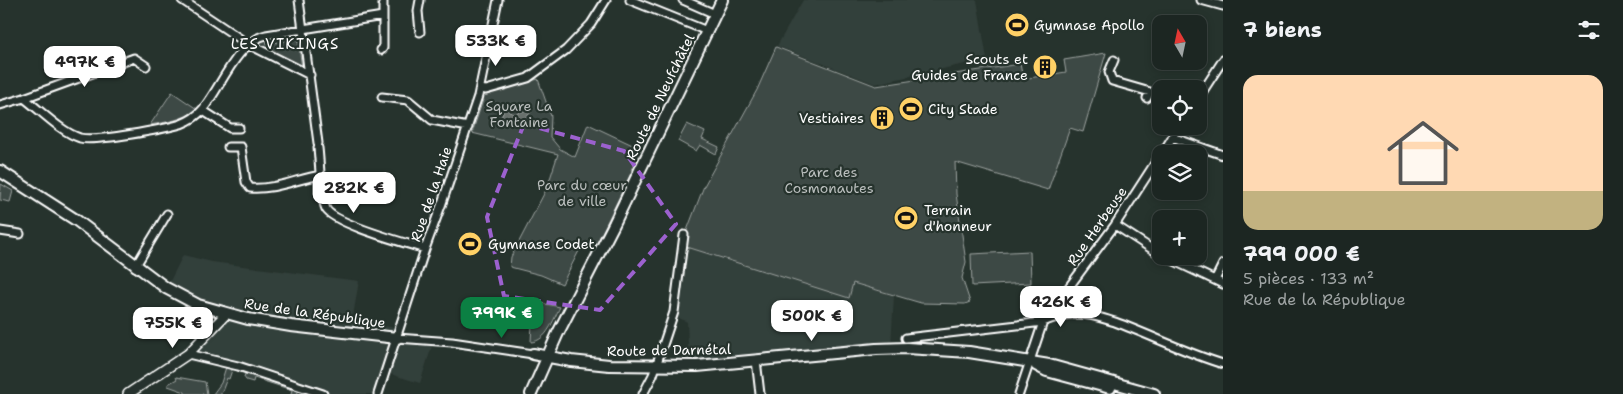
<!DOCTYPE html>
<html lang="fr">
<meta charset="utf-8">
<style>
:root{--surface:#1c2622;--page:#29322f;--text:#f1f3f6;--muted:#a0a5a5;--line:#3a4340;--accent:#0b8043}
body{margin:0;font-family:"Shantell Sans",sans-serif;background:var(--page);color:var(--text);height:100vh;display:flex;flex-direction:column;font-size:19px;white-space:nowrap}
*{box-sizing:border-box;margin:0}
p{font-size:16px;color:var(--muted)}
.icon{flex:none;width:28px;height:28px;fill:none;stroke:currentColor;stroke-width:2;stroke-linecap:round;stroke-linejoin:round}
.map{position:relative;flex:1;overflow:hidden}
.details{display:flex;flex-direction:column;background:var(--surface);width:400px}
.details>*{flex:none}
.needle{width:32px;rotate:351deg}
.fabs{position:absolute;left:1152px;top:15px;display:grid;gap:10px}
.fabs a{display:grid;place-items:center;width:55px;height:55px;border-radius:10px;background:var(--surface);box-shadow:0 2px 8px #0003,0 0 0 1px var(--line);font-size:25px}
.price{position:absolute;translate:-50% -42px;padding:0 11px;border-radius:10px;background:#fff;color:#222;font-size:16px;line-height:32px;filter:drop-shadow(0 1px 2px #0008)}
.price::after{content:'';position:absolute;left:50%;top:30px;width:15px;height:11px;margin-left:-8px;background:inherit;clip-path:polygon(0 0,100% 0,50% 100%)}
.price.selected{background:var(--accent);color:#fff}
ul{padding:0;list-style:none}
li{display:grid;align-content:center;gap:10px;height:265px;padding:0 20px}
li span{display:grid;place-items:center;height:155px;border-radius:15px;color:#555}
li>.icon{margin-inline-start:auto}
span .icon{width:90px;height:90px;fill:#fffc;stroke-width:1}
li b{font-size:21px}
h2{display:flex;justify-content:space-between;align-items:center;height:60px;padding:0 20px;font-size:21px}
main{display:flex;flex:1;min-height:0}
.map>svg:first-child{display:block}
</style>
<main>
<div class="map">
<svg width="1223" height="394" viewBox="0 0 1223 394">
<rect width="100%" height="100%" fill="#26332d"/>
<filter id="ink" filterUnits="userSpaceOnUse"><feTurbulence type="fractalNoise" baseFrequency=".02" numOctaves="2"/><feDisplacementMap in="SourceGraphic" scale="10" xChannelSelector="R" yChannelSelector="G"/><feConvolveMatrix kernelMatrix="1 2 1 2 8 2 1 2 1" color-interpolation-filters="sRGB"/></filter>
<g filter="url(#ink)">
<path fill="#333f3a" d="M803 0H977L987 59 875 84 777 46Z
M684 246 849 298 853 283 894 296 891 346 689 366 687 322 675 316Z
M183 255 212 262 359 281 352 322 391 327 398 333 434 340 420 383 380 371 373 394H329L238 365 222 367 187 361 171 372 168 366 186 354 226 314 166 289Z"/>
<path fill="#3e4944" stroke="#9ea4a2" d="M297 33 302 68 261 47 259 40 266 39 267 44 292 40 291 35Z
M776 47 876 86 1020 64 1023 79 1066 72 1064 60 1106 53 1083 132 1070 128 1048 190 955 162 956 194 966 262 962 278 970 302 965 304 921 303 853 283 849 298 687 247 686 233 704 186 757 90Z
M538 79 551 116 550 137 560 149 575 157 588 124 641 149 631 170 632 171 595 247 583 243 562 284 541 275 510 267 511 257 547 188 558 154 472 133 485 94Z
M172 92 197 109C184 120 166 122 150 125Z
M687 124 705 132 702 139 719 147 716 154 700 145 696 151 678 141Z
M1 184 13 191 10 202 0 200Z
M1030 251 1031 283 972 286 971 254Z
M536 302 560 307C553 320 547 341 531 342L532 323Z
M226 367 232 370 229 379 227 378 221 394H213L221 383Z
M245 374 253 375 299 390 297 394H291L292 390 254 378 253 382 246 380 244 377Z
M176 377 205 382 207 394H185V392L168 386V384L177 379Z"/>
<path fill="#67706c" stroke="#a4a9a7" d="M531 108 533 109C527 120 513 123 502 123L501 118 504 110 507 109 509 112 515 114Z"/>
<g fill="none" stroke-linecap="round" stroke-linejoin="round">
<defs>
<path id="minor" d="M182 0 248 44 310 75
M299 0 318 143
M420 0 418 11 420 32
M630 0 707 31
M683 0 715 14
M1201 0 1223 6
M381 50 383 48V16
M1114 60 1109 72 1112 81 1150 92 1147 98
M480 89 486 90 528 78 566 50 591 24 606 0
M382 97 408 100 432 120 468 127
M1199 97 1223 60
M24 98 134 58 146 66
M0 105 24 98C40 110 61 132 80 138 96 142 164 129 181 124 189 121 198 115 203 109 221 87 237 42 266 35L383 16V0
M202 110 230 128H239
M1172 137 1223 155
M228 147H241L246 182 250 188C275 190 297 179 321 175
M318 148C320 164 320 196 326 209 334 224 406 243 425 249
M1162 154 1179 126
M1115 225 1161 255
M0 231 20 234
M1164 256 1223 284
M135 267 167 214
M1215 280 1223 264
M397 338 452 342 533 354
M906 338 1043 322C1053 318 1063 314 1073 314 1088 313 1101 318 1115 322 1151 335 1186 353 1223 364
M188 354 238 366 323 394
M756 360 760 394
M378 394 425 249 442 203 478 96 498 0
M643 394 653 375 674 312 684 235
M1019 394 1043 322 1115 225 1161 154"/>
<path id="tertiary" d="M128 394 188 354 226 314"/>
<path id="secondary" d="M0 171 76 220 166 288 198 305 248 319 291 326 397 338
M533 354 571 361 609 365 697 366 876 349 907 348 969 352 1049 365 1154 394
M1036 365 1047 371 1110 388
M531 394 558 333 614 224 722 0"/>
</defs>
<use href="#minor" stroke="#fff" stroke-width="11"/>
<use href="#tertiary" stroke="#fff" stroke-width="12"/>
<use href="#secondary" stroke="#fff" stroke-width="14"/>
<use href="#minor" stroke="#26332d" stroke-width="7"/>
<use href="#tertiary" stroke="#26332d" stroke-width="9"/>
<use href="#secondary" stroke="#26332d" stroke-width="10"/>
</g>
</g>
<path fill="none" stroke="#9c61cf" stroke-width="4" stroke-dasharray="10 6" stroke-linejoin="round" d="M524 124 624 151 676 224 600 310 504 296 487 217Z"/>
<defs>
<symbol id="stadium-disc" viewBox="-11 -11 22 22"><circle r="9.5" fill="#ffd166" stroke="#26332d"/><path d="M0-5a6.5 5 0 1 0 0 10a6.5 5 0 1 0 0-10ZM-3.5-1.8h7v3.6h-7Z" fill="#111"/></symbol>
<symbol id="building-disc" viewBox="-11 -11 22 22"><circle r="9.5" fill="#ffd166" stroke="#26332d"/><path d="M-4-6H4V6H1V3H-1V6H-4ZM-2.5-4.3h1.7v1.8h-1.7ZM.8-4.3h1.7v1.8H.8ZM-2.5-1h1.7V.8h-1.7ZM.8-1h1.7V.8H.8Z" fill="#111"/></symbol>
</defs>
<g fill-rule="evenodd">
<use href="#stadium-disc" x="1003" y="11" width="28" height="28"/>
<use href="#building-disc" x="1031" y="53" width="28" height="28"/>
<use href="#stadium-disc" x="897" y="95" width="28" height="28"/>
<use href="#building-disc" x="868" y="104" width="28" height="28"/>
<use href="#stadium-disc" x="892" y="204" width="28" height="28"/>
<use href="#stadium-disc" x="456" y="230" width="28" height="28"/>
</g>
<g text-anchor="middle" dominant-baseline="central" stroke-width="4.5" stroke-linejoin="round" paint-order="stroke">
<g font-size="14" fill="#fff" stroke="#26332d" text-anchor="start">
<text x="1034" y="25">Gymnase Apollo</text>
<text x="1028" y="59" text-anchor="end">Scouts et<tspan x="1028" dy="16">Guides de France</tspan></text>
<text x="928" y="109">City Stade</text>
<text x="864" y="118" text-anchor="end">Vestiaires</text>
<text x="924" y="210">Terrain<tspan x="924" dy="16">d'honneur</tspan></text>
<text x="488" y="244">Gymnase Codet</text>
</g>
<g font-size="14" fill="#fff" stroke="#26332d">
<text transform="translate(660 97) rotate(-64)">Route de Neufchâtel</text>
<text transform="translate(431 194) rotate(-71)">Rue de la Haie</text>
<text transform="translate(1097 226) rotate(-55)">Rue Herbeuse</text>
<text transform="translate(315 313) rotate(8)">Rue de la République</text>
<text transform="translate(669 350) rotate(-1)">Route de Darnétal</text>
</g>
<g font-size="14" fill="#bbbfbe" stroke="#26332d">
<text x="519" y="106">Square La<tspan x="519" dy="16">Fontaine</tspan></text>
<text x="829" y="172">Parc des<tspan x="829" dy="16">Cosmonautes</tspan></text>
<text x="582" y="185">Parc du cœur<tspan x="582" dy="16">de ville</tspan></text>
</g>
<g font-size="15" letter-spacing="1" fill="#fff" stroke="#26332d">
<text x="285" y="44">LES VIKINGS</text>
</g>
</g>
</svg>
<div class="fabs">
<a><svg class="needle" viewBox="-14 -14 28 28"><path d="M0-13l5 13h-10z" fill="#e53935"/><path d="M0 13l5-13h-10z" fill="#a0a5a5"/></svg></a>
<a><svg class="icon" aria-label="locate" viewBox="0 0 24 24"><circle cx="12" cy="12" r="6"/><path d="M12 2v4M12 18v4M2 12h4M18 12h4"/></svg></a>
<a><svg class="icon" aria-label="layers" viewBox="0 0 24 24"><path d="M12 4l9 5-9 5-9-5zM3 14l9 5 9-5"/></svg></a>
<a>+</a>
</div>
<b class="price" style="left:496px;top:67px">533K €</b>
<b class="price" style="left:85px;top:88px">497K €</b>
<b class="price" style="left:354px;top:214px">282K €</b>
<b class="price" style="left:1061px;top:328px">426K €</b>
<b class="price selected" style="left:502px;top:339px">799K €</b>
<b class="price" style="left:812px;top:342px">500K €</b>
<b class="price" style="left:173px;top:349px">755K €</b>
</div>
<section class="details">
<h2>7 biens<svg class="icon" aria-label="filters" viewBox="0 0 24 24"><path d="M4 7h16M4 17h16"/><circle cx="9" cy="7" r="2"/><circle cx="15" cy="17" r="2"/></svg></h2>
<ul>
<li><span style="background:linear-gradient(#ffd9b3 75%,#c2b280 0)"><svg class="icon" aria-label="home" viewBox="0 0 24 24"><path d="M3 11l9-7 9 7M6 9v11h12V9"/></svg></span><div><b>799 000 €</b><p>5 pièces · 133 m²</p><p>Rue de la République</p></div></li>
</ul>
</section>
</main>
